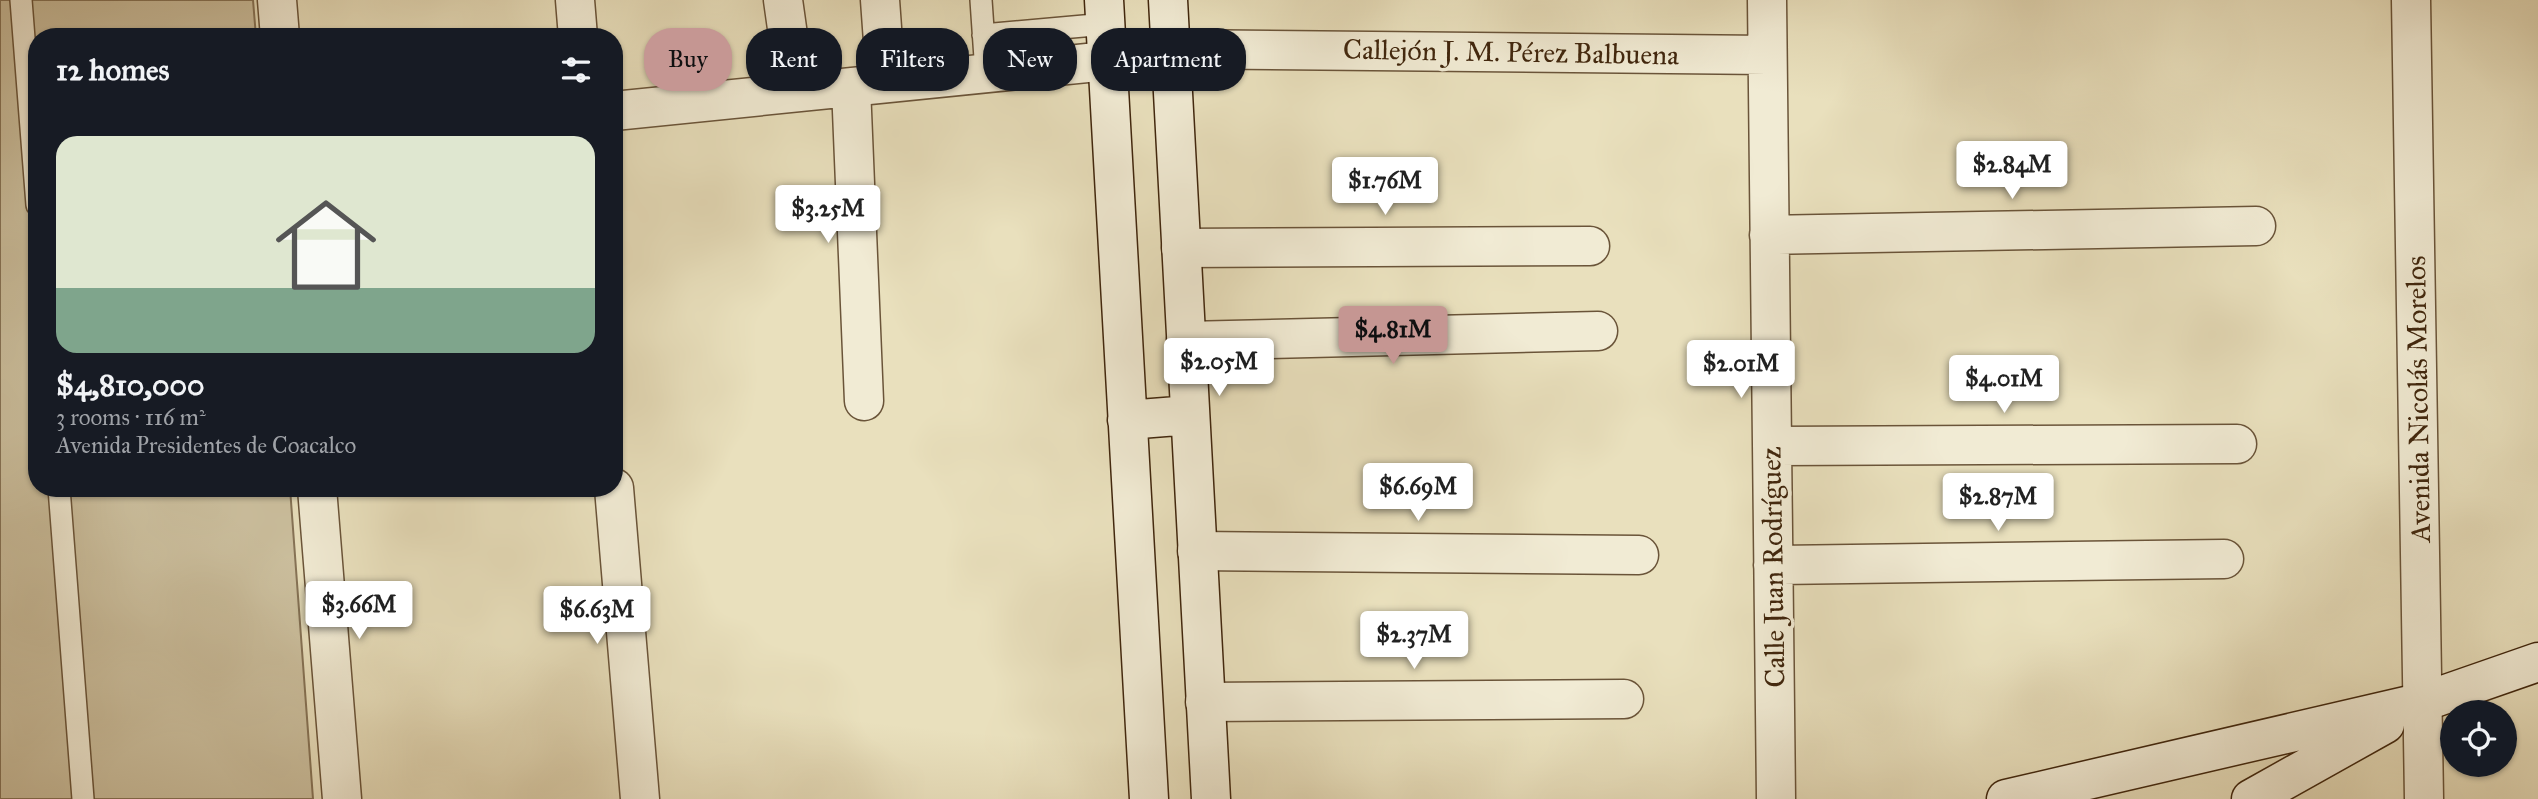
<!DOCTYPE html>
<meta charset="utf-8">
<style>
:root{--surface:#171b24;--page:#20242c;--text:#f1f3f6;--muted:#9ea1a6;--line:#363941;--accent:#c59692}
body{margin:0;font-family:"IM FELL Great Primer",serif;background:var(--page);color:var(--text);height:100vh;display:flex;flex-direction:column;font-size:26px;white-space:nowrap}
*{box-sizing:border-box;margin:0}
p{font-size:23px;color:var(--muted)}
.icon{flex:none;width:38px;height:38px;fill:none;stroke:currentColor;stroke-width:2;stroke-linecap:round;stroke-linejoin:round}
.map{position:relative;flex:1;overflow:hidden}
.sheet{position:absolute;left:28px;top:28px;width:595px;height:469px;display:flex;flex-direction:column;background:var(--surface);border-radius:28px;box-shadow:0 2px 5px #0004}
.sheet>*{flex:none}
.top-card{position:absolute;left:644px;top:28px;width:665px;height:63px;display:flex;gap:14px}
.controls{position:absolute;left:2440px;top:700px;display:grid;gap:14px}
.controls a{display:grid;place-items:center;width:77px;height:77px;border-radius:50%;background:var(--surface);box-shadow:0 2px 5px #0004;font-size:35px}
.price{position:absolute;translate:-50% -60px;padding:0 16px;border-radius:7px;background:#fff;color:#222;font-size:23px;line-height:46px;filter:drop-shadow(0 2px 4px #0008)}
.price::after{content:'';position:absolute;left:50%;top:42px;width:21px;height:16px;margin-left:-10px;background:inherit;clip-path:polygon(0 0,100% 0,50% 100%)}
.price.current{background:var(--accent);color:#111}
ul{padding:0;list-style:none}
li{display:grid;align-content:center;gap:14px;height:371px;padding:0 28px}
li+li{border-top:2px solid var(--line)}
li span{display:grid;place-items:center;height:217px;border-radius:21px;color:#555}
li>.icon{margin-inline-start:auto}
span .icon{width:126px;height:126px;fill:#fffc;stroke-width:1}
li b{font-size:30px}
h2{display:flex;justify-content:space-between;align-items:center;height:84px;padding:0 28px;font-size:30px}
.pill{padding:0 24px;border-radius:28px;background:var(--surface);box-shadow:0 2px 5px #0004;font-size:24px;line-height:63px}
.pill.current{background:var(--accent);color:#111}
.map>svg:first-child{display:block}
</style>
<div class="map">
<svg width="2538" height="799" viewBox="0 0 2538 799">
<rect width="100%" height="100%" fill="#e9e0bd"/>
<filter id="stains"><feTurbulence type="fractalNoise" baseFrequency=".00286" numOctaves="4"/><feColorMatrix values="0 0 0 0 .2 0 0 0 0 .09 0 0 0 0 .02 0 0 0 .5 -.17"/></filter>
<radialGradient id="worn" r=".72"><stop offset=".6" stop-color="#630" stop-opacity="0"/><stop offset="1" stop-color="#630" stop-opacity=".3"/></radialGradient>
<path fill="#ccc09f" stroke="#867356" stroke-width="2" d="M0 0H253L256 37H37V488H290L313 799H0Z"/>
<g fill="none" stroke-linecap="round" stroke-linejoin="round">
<defs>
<path id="lane" d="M21 0 37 205
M981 0 986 73
M983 35 1106 24
M59 488 83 799"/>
<path id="street" d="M277 0 280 37
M575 0 578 37
M783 0 796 92
M880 0 886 83
M1767 0 1776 799
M2411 0 2424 799
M1170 49 1767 55
M851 87 864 401
M614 111 1107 61
M1769 235 2256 226
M1181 248 1590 246
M1186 341 1598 331
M1772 446 2237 444
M317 488 342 799
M614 488 640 799
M1197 551 1639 555
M1773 565 2224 559
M1205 702 1624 699"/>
<path id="secondary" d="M1104 0 1149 799
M1168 0 1211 799
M1127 420 1190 415
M2006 799 2423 702 2538 662
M2251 799 2385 724"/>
</defs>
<use href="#lane" stroke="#6a5439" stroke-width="24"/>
<use href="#street" stroke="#6a5439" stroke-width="41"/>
<use href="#secondary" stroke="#40260d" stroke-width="41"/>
<use href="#lane" stroke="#f1ebd4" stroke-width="21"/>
<use href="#street" stroke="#f1ebd4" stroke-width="38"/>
<use href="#secondary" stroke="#f1ebd4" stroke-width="38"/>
</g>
<g text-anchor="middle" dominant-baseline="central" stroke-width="7" stroke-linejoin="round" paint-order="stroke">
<g font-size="28" fill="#40260d" stroke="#f1ebd4">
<text transform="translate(1511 52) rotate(1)">Callejón J. M. Pérez Balbuena</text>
<text transform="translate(2418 399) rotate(-91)">Avenida Nicolás Morelos</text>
<text transform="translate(1773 567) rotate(-91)">Calle Juan Rodríguez</text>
</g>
</g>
<rect width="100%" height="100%" filter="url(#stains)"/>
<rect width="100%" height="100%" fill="url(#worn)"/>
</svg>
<div class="controls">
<a><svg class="icon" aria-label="locate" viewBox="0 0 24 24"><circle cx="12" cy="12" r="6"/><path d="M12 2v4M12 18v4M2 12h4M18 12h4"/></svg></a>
</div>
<b class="price" style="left:2012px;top:201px">$2.84M</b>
<b class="price" style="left:1385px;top:217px">$1.76M</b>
<b class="price" style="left:828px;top:245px">$3.25M</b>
<b class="price current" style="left:1393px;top:366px">$4.81M</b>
<b class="price" style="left:1219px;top:398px">$2.05M</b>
<b class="price" style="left:1741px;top:400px">$2.01M</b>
<b class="price" style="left:2004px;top:415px">$4.01M</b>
<b class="price" style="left:1418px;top:523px">$6.69M</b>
<b class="price" style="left:1998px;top:533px">$2.87M</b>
<b class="price" style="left:359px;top:641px">$3.66M</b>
<b class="price" style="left:597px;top:646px">$6.63M</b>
<b class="price" style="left:1414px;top:671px">$2.37M</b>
<div class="top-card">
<a class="pill current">Buy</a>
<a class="pill">Rent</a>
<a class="pill">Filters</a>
<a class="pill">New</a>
<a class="pill">Apartment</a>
</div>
<section class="sheet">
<h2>12 homes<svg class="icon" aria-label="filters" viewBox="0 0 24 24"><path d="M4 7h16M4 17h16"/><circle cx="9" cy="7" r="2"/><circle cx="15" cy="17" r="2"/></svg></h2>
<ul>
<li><span style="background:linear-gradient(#dfe7d0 70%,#7fa58c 0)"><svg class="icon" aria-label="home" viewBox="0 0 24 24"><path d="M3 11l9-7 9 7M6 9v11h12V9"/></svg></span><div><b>$4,810,000</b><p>3 rooms · 116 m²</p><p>Avenida Presidentes de Coacalco</p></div></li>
</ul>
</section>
</div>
